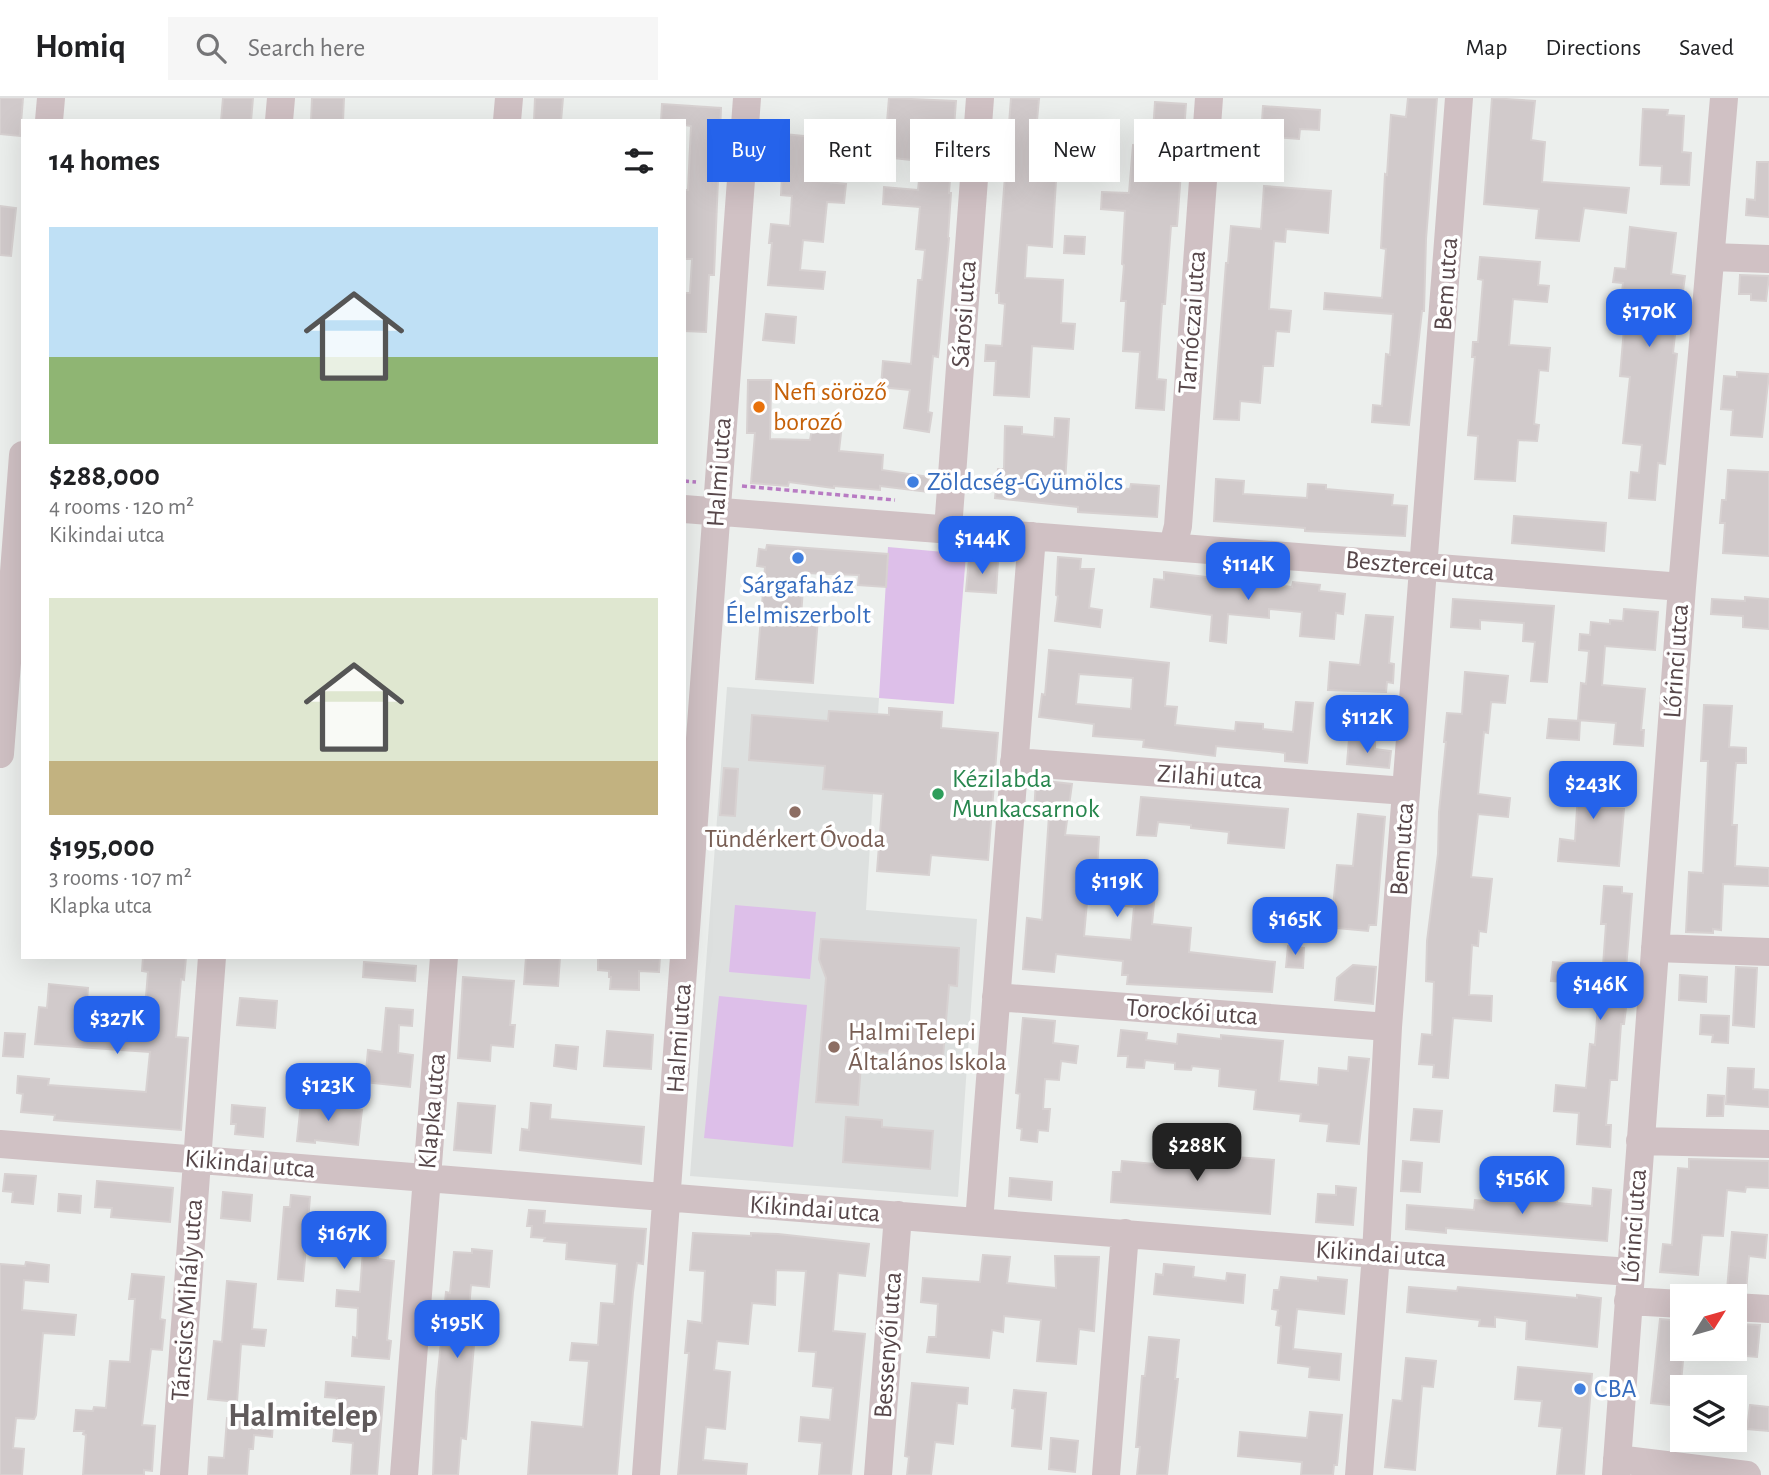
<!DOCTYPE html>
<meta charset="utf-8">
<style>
:root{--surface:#fff;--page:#f6f6f6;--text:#202124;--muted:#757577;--line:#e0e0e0;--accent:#2563eb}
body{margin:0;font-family:"Alegreya Sans",sans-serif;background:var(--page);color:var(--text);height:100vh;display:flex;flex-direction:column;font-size:26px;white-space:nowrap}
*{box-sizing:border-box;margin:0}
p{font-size:23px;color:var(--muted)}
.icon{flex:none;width:38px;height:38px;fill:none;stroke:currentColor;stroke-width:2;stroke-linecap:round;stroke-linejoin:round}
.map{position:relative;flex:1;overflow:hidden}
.side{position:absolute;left:21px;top:21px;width:665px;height:840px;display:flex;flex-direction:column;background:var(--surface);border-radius:0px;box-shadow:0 7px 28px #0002}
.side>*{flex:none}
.banner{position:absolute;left:707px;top:21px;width:665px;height:63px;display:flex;gap:14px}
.needle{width:46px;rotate:53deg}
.controls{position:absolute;left:1670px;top:1186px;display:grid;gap:14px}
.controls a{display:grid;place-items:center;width:77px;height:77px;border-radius:0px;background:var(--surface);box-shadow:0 7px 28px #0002;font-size:35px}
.price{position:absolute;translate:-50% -60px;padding:0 16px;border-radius:14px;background:var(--accent);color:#fff;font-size:23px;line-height:46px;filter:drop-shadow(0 2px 4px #0008)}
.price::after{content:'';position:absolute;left:50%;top:42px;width:21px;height:16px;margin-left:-10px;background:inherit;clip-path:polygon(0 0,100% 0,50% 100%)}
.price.current{background:#222;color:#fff}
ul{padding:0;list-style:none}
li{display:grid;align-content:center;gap:14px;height:371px;padding:0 28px}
li span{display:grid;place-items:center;height:217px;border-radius:0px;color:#555}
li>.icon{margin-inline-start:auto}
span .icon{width:126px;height:126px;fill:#fffc;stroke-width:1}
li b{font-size:30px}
h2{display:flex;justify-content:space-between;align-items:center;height:84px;padding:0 28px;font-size:30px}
.tag{padding:0 24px;border-radius:0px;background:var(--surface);box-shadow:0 7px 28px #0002;font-size:24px;line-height:63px}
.tag.current{background:var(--accent);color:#fff}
header{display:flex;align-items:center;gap:42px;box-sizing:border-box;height:98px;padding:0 35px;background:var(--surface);border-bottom:2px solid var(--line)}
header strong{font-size:33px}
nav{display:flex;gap:38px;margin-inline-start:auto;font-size:24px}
.search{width:490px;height:63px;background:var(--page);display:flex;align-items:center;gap:18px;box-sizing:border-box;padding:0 24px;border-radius:0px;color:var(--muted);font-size:26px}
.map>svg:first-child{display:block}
</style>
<header>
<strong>Homiq</strong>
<div class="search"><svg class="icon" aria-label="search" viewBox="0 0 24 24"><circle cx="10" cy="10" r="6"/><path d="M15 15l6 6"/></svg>Search here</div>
<nav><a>Map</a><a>Directions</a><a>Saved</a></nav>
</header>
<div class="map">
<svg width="1769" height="1377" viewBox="0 0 1769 1377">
<rect width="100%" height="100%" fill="#ecefed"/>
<path fill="#dde0df" d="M727 589 879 600 866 812 977 821 958 1099 690 1078Z"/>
<path fill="#ddbfe9" d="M888 449 966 456 954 606 879 600Z
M735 807 816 814 810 881 729 874Z
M719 898 807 907 793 1049 704 1040Z"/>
<path fill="#d1cacb" stroke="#d7d1d1" stroke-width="2" fill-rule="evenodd" d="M0 0H23L20 38 0 36Z
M223 0H253L251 23H221Z
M312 0H344L343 23H311Z
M535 0H563L561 23H534Z
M889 0 956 3 949 95H951L948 139 949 140 938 259 933 258 928 314 932 315 929 334 904 330 910 292 881 289 883 263 911 266 918 182H922L925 152 916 151 920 109 883 106 884 89 918 92 921 63 884 59Z
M1011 0 1039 1 1035 44 1069 46 1068 67 1057 66 1052 149 1027 147 1025 180 1063 182 1061 225 1075 226 1073 251 1032 248 1029 299 994 297 996 263H985L986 247 1002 248 1005 206 999 205V195H996Z
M1408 0H1437L1426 141 1424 213H1422L1409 327 1372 324 1373 307 1382 308 1386 256 1390 257 1393 216 1324 211 1325 195 1382 200 1386 151 1381 150 1385 76 1387 77 1391 17 1406 19Z
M1492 0 1535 3 1531 42 1545 44 1542 84 1629 90 1626 115 1584 110 1579 143 1536 140 1539 111 1484 106Z
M1155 4 1186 6 1177 128H1171L1165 206H1162L1157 281 1166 282 1164 312 1136 310 1140 254 1123 253 1126 203H1121L1124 167 1122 166 1125 113 1101 111 1102 94 1129 95 1133 47 1152 49Z
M662 6 721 10 714 177H709L706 234 684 233V195H690L692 161H684L685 92H688L691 28 684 27V23H661Z
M1263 8 1320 12 1319 32 1300 31 1299 41 1261 38Z
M1643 11 1668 12 1667 17 1684 18 1682 54 1691 55 1689 87 1661 86 1662 68 1640 67Z
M784 36 813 39 809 82 846 86 844 105 827 104 823 144 803 142 800 172 825 174 823 191 768 187 772 145H769L771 126 790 128 792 98 781 97Z
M1235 49 1273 52 1271 79 1233 77Z
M1757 64H1769V119L1746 117 1747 101 1755 102Z
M1264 88 1331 93 1328 135 1286 131 1285 144 1274 143 1269 211 1291 213 1289 234 1276 233 1273 268H1263L1260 305 1240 303 1239 322 1214 321 1226 165H1228L1231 128 1261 131Z
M0 108 16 110 11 158 0 157Z
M1630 129 1676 135 1671 176 1685 178 1682 201 1679 200 1673 255 1677 256 1665 366 1658 365 1655 402 1629 400 1631 374 1639 375 1642 347 1623 345 1630 279 1620 278 1627 195 1622 194 1623 185 1613 184 1615 170 1626 171Z
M1065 138 1085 139 1084 156 1064 155Z
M1480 159 1540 164 1538 187 1549 188 1547 204 1513 201 1509 247 1550 250 1548 273 1539 272 1534 326 1539 327 1537 343 1518 342 1515 383 1475 381 1478 338 1468 337 1475 259H1472L1473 244H1478L1483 182 1478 181Z
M1740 177 1769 178 1766 203 1751 202V196H1739Z
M766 216 796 219 794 245 763 242Z
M1737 274 1769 276 1762 339 1731 337 1733 312 1721 311 1724 278 1737 279Z
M748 282H771L770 341 810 342 812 331 841 335 839 353 883 357 882 372 930 379 928 394 880 388V392L834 388V390L789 384 788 388 751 385 755 335H747Z
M1055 320 1069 321 1065 386 1130 391 1131 386 1159 388 1157 419 1078 414V409L995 400 998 371H1004L1005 328 1022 329V336L1054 339Z
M1728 372 1769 374V458L1723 455 1725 425H1720L1722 402H1726Z
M1216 381 1244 383 1243 396 1307 400 1308 386 1326 387V391L1393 397 1392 407 1407 408 1405 438 1305 433V430L1214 423Z
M1514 418 1606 425 1604 453 1512 445Z
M767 447 888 456 886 489 858 487 859 477 804 475 801 519 818 520 813 585 756 581 765 469 757 468 759 451 766 452Z
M1058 459 1081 461 1080 471H1094L1089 510 1102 512 1100 529 1055 523 1058 498 1056 497Z
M969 461 998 463 996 495 966 493Z
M1164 474 1292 489 1293 484 1320 487 1319 493 1345 496 1343 516 1336 515 1334 541 1300 538 1302 514 1269 511V520L1228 516 1226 545 1210 543 1212 517 1151 509 1154 481 1164 482Z
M1745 499 1769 501V531L1743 529V518L1711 516 1712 501 1745 503Z
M1453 501 1554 508 1547 584 1531 583 1535 544 1523 543 1524 525 1480 522V531L1451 529Z
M1624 511 1658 514 1655 552 1605 548 1602 587 1645 591 1641 632H1644L1643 648 1614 646 1616 625 1578 622 1581 585 1586 586 1589 553 1579 552 1580 536 1590 537 1591 524 1610 526V522L1623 523Z
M1366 517 1393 519 1389 565 1394 566 1393 585 1387 584 1386 594 1328 592 1330 564 1360 567Z
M1049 552 1169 565 1165 608 1177 609 1175 627 1235 633 1236 624 1263 626V631L1293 634 1296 604 1313 605 1307 665 1285 663V655L1279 654 1216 648 1215 658 1143 649 1144 642 1093 638 1094 626 1039 619 1042 596 1045 597ZM1079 576 1133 580 1131 611 1076 606Z
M1465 574 1508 578 1505 605 1491 604 1488 635 1484 634 1478 696 1510 700 1508 719 1478 716 1471 779 1492 781 1486 834 1479 833 1478 848 1472 847 1469 897 1492 898 1491 923 1453 920 1448 980 1433 979 1434 967 1419 966 1422 936 1432 937 1434 884 1426 883 1427 843 1438 756 1439 714 1446 644H1444L1447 615 1462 616Z
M1704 607 1732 608 1729 649 1746 650V665H1736L1735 675 1732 727H1737L1735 768 1769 770V788L1723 786 1721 832 1713 831V835L1686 834 1689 774 1703 775 1708 663H1701Z
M889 610 942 614 941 630 998 635 988 762 931 757 929 777 877 773 883 696 823 691 825 668 749 662 752 617 828 623 829 613 889 617Z
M1549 621 1580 623 1579 642 1547 640Z
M1349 641 1375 644V651L1391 653 1389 670 1347 666Z
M1572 665 1605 668 1602 710 1624 711 1619 768 1558 763 1560 741 1575 743 1578 695 1570 694Z
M724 670 738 671 735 718 720 717Z
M1036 682 1072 686 1065 737 1099 739 1096 789 1155 795 1152 826 1191 830 1189 854 1275 864 1272 894 1127 886 1128 877H1122L1123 863 1056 856 1054 874 1023 871 1027 820 1042 822 1049 717 1034 715ZM1087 804 1134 809 1131 842 1084 838Z
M1141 699 1288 711 1284 750 1228 745 1229 734 1191 730V727L1158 724 1156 738 1137 737Z
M1358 716 1385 719 1376 827H1369L1368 833 1305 827 1307 808 1333 810 1337 767 1353 768Z
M1604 788 1622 789V795L1632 796 1623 909 1626 910 1624 926H1621L1617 982H1610L1606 1027H1611L1610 1049 1577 1046 1579 1015 1554 1013 1556 987 1586 990 1590 946 1595 947 1599 894H1596L1597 886 1551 883 1553 864 1603 868 1606 826H1601Z
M821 841 959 850 957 888 949 887 943 959 862 953 858 1007 816 1004 826 880 819 861Z
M1288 848 1304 850 1303 870 1286 869Z
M143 859H186L184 882 181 881 176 939 188 940 181 1032 54 1022 55 1017 21 1014 23 996 17 995 18 978 49 981 48 987 146 994 150 954 35 946 39 909 47 910 49 886 88 890 85 931 143 936 148 874 142 873Z
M526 859H560L558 888 524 886Z
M598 859H660L659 874 639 873V892L610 891 611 879H609V873L598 872Z
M364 864 416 868 415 883 363 879Z
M1353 867 1376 869 1373 906 1335 902 1337 880Z
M1736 869 1757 870 1754 929 1733 927Z
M1680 877 1707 879 1706 904 1679 902Z
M463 879 514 883 510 927H515L513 949 491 947 490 963 458 960Z
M240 900 277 903 275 930 237 927Z
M386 910 413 912 412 928 399 927 398 955 413 957 410 989 365 984 368 952 382 954Z
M1701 917 1729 918 1728 945 1712 944 1713 937 1700 936Z
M1023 920 1055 923 1053 945 1078 948 1076 965 1061 963 1059 982 1045 981 1043 1011H1050L1048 1033 1038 1032 1037 1044 1021 1042 1022 1031 1017 1030 1020 996 1016 995Z
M1121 932 1147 935 1146 942 1177 946 1178 936 1221 941V937L1283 943 1279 983 1318 987 1319 970 1348 973 1349 959 1369 961 1359 1046 1327 1043 1329 1026 1300 1023 1301 1016 1254 1011 1256 992 1219 988 1220 971 1192 968 1191 972 1175 971V965L1145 962 1144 970 1127 969 1128 958H1118Z
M607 933 653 937 651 971 604 968Z
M5 935 25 936 23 959 3 958Z
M556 947 578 949 576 971 554 968Z
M1728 970 1754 971 1753 991 1769 992V1009L1726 1006Z
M302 995 320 997 319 1008 362 1012 358 1047 315 1042V1045L297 1043Z
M1708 997 1724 998 1723 1018H1707Z
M458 1005 495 1008 491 1055 454 1052Z
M531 1005 551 1007 550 1021 644 1029 641 1066 520 1052 522 1031 529 1032Z
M232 1007 265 1010 263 1039 235 1036 236 1026H231Z
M1414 1011 1442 1013 1439 1044 1411 1042Z
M846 1019 882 1022V1029L933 1033 930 1071 843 1064Z
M1156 1056 1208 1060 1209 1057 1274 1062 1270 1116 1111 1104 1113 1074H1121L1122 1063 1155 1066Z
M1689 1061 1769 1063V1090L1746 1089 1745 1094 1727 1092 1723 1138 1702 1137 1698 1177 1660 1174 1663 1146 1672 1147 1678 1070 1689 1071Z
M1403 1063 1422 1065 1420 1094 1401 1093Z
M5 1076 36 1078 33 1106 12 1104 13 1094 3 1093Z
M1010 1080 1052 1084 1051 1102 1009 1098Z
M1530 1080 1559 1083 1557 1105 1592 1108 1593 1090 1611 1092 1607 1143 1446 1130V1135L1406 1131 1407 1107 1474 1112 1475 1102 1528 1106Z
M97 1083 173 1090 170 1124 111 1119 112 1110 95 1109Z
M1336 1088 1356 1090 1353 1127 1316 1124 1318 1096 1336 1097Z
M223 1094 252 1097 250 1123 221 1120Z
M59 1096 81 1098 80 1115 58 1113Z
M291 1097 310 1099 308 1123 380 1127 378 1161 394 1163 387 1242 391 1243 389 1261 352 1258 353 1239 357 1240 358 1210 336 1208 337 1192 360 1194 363 1152 306 1149 303 1183 278 1181 284 1109H290Z
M529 1112 545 1113 544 1125 646 1131 643 1166 637 1165 633 1194 617 1377H528L532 1324 583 1329 589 1263 570 1262 572 1245 598 1247 601 1205 614 1206 617 1166 566 1161 567 1145 544 1143 545 1140 531 1139 532 1128H527Z
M1732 1134 1767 1137 1765 1160 1749 1158 1746 1193 1727 1192Z
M693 1135 751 1138V1135L778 1136 869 1146 865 1178 838 1175 833 1233 865 1236 851 1377H819L822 1345 799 1343 801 1319 830 1322 833 1290 813 1288 816 1254 799 1253 806 1173 776 1172 775 1207 752 1205 748 1246 717 1243 714 1272 730 1274 725 1331 706 1329 703 1362 747 1366 746 1377H678L689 1255H685L688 1223 702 1225 705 1173 690 1172Z
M472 1151 492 1153 489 1189 471 1187 467 1234 475 1235 466 1341 461 1340 458 1377H433L436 1294 446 1194 450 1195 454 1154 472 1155Z
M983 1157 1010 1159 1007 1185 1056 1190 1055 1158 1099 1159 1094 1233 1079 1231 1076 1266 1037 1263 1041 1222 1004 1218 1003 1234 992 1232 989 1260 927 1254 929 1239H936L938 1206 921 1204 923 1180 980 1184Z
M26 1164 49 1167 48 1184 24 1182 22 1212 76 1217 74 1237 43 1235 36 1317 34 1321 16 1320 13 1350 24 1351 22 1377H0V1166L25 1168Z
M1164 1166 1194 1169 1193 1179 1226 1183 1227 1175 1245 1177 1243 1205 1154 1196 1156 1176 1163 1177Z
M132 1176 164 1179 160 1221 165 1222 162 1252 151 1251 142 1327 155 1328 152 1373 144 1372V1377H83L86 1337 83 1336 84 1333H74L76 1312 93 1313 94 1309 106 1310 110 1263 130 1264 135 1201H129Z
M1281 1179 1318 1183V1179L1347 1182 1344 1216 1297 1211 1293 1251 1341 1256 1339 1282 1309 1279 1310 1269 1278 1265 1281 1228 1276 1227 1278 1212 1272 1211 1274 1192H1279Z
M227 1183 256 1186 252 1231 266 1232 264 1248 241 1246 237 1304 208 1301 214 1243 222 1244Z
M1409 1189 1457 1193 1458 1189 1577 1200V1197L1601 1200 1597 1249 1526 1241 1527 1223 1495 1219V1229L1479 1228 1480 1222 1407 1214Z
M1660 1221 1682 1223V1251H1684L1679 1308 1651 1305Z
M1737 1226 1760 1227 1757 1259 1734 1257Z
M1149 1239 1179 1242 1175 1281H1178L1167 1377H1137L1140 1349H1136L1142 1278H1145Z
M1406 1260 1436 1263 1433 1289 1422 1288 1415 1372 1385 1369 1393 1302 1402 1303Z
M1518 1269 1592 1276 1584 1377H1557L1562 1330 1539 1328 1542 1303 1515 1301Z
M326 1284 384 1289 377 1377H351L353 1345 333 1343 337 1300 325 1299Z
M912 1285 968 1290 967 1306 957 1305 953 1346 935 1344 931 1377H907L909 1359 905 1358Z
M1014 1292 1046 1295 1041 1351 1012 1348 1015 1311 1012 1310Z
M1750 1307 1769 1309V1333L1747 1331Z
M1310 1314 1342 1317 1337 1367H1334L1333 1377H1301L1302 1364 1238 1358 1240 1334 1307 1340Z
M227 1320 273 1324 272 1339 254 1337 253 1351H249L247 1377H208L209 1359 224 1360Z
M1051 1340 1078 1343 1075 1374 1049 1371Z"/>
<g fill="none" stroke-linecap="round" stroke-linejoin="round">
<path stroke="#b87bc3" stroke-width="3.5" stroke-dasharray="5 3.5" stroke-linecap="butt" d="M684 383 696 384
M742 388 895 402"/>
<path stroke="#d0c1c4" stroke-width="28" d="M49 23 51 0
M279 23 281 0
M507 23 509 0
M1711 159 1769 161
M684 411 1682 489
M948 431 980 0
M1173 448 1178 428 1209 0
M0 656 23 357
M1014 664 1406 693
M1655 850 1769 854
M996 899 1388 929
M1640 1043 1769 1046
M0 1046 1376 1156 1631 1174
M979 1124 1032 438
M1628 1203 1682 1206
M1734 1209 1769 1211
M1617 1361 1747 1377
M174 1377 212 859
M404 1377 444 859
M646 1377 747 0
M878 1377 898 1117
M1106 1377 1125 1135
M1359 1377 1376 1156 1388 929 1459 0
M1616 1377 1682 489 1724 0"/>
</g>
<circle fill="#e8710a" stroke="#fff" stroke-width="2.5" cx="759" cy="309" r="7"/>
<g fill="#3f7fe0" stroke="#fff" stroke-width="2.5">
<circle cx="913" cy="384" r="7"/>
<circle cx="798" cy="460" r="7"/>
<circle cx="1580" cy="1291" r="7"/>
</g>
<circle fill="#2e9e5b" stroke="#fff" stroke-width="2.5" cx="938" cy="696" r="7"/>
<g fill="#8d6e63" stroke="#fff" stroke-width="2.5">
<circle cx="795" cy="714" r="7"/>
<circle cx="834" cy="949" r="7"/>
</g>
<g text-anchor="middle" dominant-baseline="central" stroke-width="7" stroke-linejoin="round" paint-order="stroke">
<g font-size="26" fill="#57474a" stroke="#fff">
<text transform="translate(1446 186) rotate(-86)">Bem utca</text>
<text transform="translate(964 216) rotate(-86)">Sárosi utca</text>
<text transform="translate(1192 224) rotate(-86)">Tarnóczai utca</text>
<text transform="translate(719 374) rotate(-86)">Halmi utca</text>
<text transform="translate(1420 468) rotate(5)">Besztercei utca</text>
<text transform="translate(1676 563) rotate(-86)">Lőrinci utca</text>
<text transform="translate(1210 679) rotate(4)">Zilahi utca</text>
<text transform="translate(1402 751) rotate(-86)">Bem utca</text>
<text transform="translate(1192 914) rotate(4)">Torockói utca</text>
<text transform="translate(679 940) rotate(-86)">Halmi utca</text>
<text transform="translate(432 1013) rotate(-85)">Klapka utca</text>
<text transform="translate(250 1066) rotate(5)">Kikindai utca</text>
<text transform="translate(815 1111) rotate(4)">Kikindai utca</text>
<text transform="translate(1634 1128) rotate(-86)">Lőrinci utca</text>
<text transform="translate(1381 1156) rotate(4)">Kikindai utca</text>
<text transform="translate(187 1202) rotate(-86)">Táncsics Mihály utca</text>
<text transform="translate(888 1247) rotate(-86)">Bessenyői utca</text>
</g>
<g font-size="26" fill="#c56008" stroke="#fff" text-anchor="start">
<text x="773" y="294">Nefi söröző<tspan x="773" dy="30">borozó</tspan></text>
</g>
<g font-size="26" fill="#366cbe" stroke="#fff" text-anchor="start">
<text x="927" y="384">Zöldcség-Gyümölcs</text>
<text x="798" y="487" text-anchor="middle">Sárgafaház<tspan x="798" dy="30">Élelmiszerbolt</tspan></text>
<text x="1594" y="1291">CBA</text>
</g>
<g font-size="26" fill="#27864d" stroke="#fff" text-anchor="start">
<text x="952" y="681">Kézilabda<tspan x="952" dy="30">Munkacsarnok</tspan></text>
</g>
<g font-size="26" fill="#785e54" stroke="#fff">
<text x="795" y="741">Tündérkert Óvoda</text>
<text x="848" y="934" text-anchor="start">Halmi Telepi<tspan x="848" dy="30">Általános Iskola</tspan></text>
</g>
<g font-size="33" font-weight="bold" fill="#605a5b" stroke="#fff">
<text x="303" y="1318">Halmitelep</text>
</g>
</g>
</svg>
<div class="controls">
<a><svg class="needle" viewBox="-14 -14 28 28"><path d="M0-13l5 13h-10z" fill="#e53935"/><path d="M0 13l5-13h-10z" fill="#757577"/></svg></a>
<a><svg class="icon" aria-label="layers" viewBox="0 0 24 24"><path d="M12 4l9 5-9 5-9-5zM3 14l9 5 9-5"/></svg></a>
</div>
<b class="price" style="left:1649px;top:251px">$170K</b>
<b class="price" style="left:982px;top:478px">$144K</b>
<b class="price" style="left:1248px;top:504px">$114K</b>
<b class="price" style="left:1367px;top:657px">$112K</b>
<b class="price" style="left:1593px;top:723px">$243K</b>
<b class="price" style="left:1117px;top:821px">$119K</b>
<b class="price" style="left:1295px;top:859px">$165K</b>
<b class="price" style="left:1600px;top:924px">$146K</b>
<b class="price" style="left:117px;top:958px">$327K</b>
<b class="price" style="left:328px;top:1025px">$123K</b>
<b class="price current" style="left:1197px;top:1085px">$288K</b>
<b class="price" style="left:1522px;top:1118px">$156K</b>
<b class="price" style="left:344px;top:1173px">$167K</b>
<b class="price" style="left:457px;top:1262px">$195K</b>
<div class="banner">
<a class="tag current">Buy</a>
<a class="tag">Rent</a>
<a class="tag">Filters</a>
<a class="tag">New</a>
<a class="tag">Apartment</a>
</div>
<section class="side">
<h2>14 homes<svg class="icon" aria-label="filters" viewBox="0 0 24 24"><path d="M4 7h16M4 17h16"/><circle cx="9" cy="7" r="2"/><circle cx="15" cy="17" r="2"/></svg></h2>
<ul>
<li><span style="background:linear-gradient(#bfe0f5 60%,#8fb573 0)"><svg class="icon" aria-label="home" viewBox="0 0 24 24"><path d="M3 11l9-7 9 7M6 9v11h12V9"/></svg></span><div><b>$288,000</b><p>4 rooms · 120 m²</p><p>Kikindai utca</p></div></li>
<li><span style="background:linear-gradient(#dfe7d0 75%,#c2b280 0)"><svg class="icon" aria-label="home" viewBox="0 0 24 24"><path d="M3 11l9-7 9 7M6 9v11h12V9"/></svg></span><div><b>$195,000</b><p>3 rooms · 107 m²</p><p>Klapka utca</p></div></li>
</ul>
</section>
</div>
